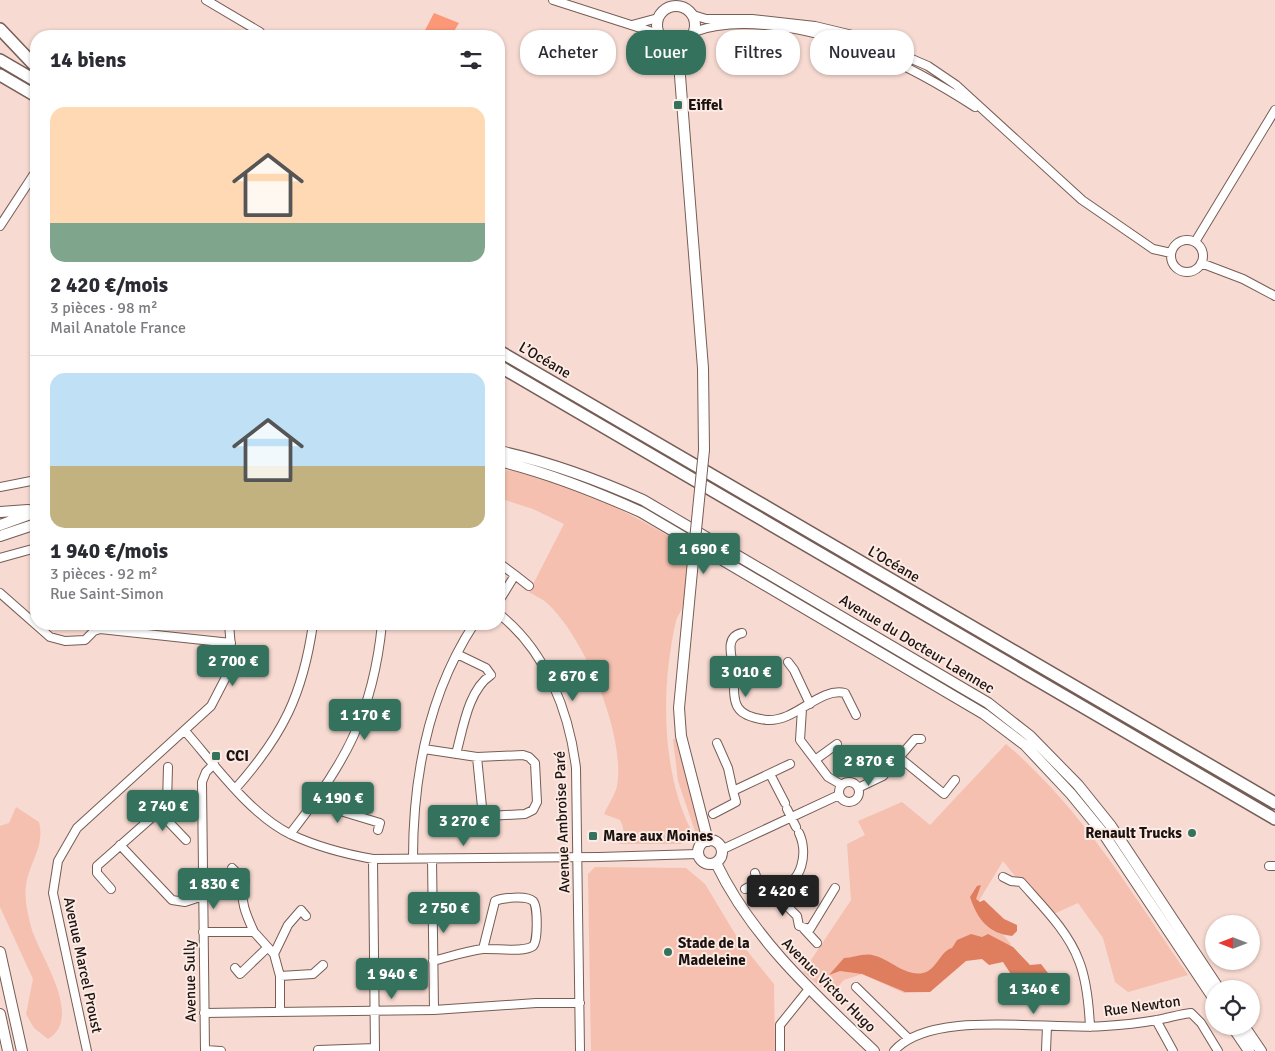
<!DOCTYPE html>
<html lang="fr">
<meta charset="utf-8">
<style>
:root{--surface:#fff;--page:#f2f2f3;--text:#2b2b33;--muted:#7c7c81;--line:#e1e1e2;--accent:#35725d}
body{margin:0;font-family:Signika,sans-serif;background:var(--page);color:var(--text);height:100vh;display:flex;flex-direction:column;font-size:19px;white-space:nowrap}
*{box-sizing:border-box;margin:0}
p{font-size:16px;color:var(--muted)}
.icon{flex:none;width:28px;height:28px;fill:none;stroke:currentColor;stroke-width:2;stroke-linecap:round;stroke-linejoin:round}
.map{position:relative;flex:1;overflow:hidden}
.details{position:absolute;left:30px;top:30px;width:475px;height:600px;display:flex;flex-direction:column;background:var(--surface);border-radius:20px;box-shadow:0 1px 4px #0004}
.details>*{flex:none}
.guide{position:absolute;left:520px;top:30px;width:475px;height:45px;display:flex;gap:10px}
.needle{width:32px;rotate:270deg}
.controls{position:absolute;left:1205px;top:915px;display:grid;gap:10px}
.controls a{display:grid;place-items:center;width:55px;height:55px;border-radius:50%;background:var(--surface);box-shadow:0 1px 4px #0004;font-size:25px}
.price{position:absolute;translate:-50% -42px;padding:0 11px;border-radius:5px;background:var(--accent);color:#fff;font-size:16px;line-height:32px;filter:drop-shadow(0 1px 2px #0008)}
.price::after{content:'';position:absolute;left:50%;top:30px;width:15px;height:11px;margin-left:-8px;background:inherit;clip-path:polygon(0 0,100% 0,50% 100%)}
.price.active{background:#222;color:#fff}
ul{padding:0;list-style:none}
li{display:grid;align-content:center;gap:10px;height:265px;padding:0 20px}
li+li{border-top:1px solid var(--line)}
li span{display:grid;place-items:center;height:155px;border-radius:15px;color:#555}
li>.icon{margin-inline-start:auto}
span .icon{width:90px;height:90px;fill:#fffc;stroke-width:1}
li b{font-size:21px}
h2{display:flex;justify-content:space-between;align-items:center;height:60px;padding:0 20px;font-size:21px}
.pill{padding:0 18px;border-radius:20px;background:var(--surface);box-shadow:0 1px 4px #0004;font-size:18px;line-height:45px}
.pill.active{background:var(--accent);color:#fff}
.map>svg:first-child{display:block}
</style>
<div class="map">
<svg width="1275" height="1051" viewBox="0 0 1275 1051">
<rect width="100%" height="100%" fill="#f7dad1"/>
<path fill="#f5c0b0" d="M499 469C567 478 629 513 688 547 686 566 687 589 682 608 681 612 677 616 676 621 661 685 661 769 690 828L681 844H619C624 835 625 829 620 820L604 814C608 805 615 795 617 786 626 735 585 639 548 604 543 599 535 596 529 592L564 524 533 509 499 498Z
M673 739H678L699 821 700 832 696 834 678 781Z
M1006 744C1083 810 1131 892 1188 975L1128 992 1115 982 1103 938 1078 903 1047 917 1003 861 977 904 1011 944 1002 958 965 959 930 992 904 993 862 974 844 980 830 995 803 972 851 900 847 844 865 835 858 821 902 802 930 825Z
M16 807 39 822C45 847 30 860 26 885 24 900 28 915 32 930 40 956 84 1018 48 1039L34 1028 26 1014 33 979 0 907V826L9 823Z
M595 867 686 868 705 884 740 942 774 984 775 1051H591L588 874Z"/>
<path fill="#df7e5f" d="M981 885 976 899 980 902 984 900 1004 919 1017 925V931L1012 936C988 933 978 920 970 897L977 886Z
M971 934 982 937 988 934 1013 947 1030 965 1041 964 1051 977 1028 989 1016 982 1003 962 989 965 982 959 966 961 930 992H905L862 974 840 971 829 975 844 958C853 958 863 953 872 955 889 958 905 977 923 973 937 970 940 951 952 948L957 940Z"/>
<path fill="#fc9878" d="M434 13 459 23 451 36H422Z"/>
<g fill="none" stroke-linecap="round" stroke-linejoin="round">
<defs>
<path id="minor" d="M206 0 260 32
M553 0 659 34
M693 15 706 19H752L815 26 861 37 928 66 956 85 1082 200 1153 249 1171 253
M632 25 658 18
M694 32C717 23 741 23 765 25 843 32 910 65 975 107
M0 226 36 171
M1171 256a16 16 0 1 1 32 0a16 16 0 1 1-32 0Z
M1195 242 1275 110
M1201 263 1243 279 1275 296
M0 487 36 480
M0 558 36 548
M499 563 515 575 499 601
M515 575 529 586
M0 593 50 637 65 641 85 640 94 631 100 629 231 643
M499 614C546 651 569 711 576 768L580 1051
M742 633C723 637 733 659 734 672 734 702 731 716 767 720 796 722 819 687 845 693L856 715
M788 662 794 670 810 704
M802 709 800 740 828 777 842 785
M185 731C215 765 250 815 292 835 318 847 345 854 373 859L599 857 698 854
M717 743 728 768 733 791 790 764
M424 749 477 757 523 755 529 757 535 763 537 802 533 810 525 814 450 818 449 810
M456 754C463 729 468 690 491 675L486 668 457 654
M477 757 483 817
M900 758 944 794 955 780
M815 760 837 744
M770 774 785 803
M839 792a10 10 0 1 1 20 0a10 10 0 1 1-20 0Z
M236 788C283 735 303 694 313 624
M858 788 883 776 915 739H921
M314 803 380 823 378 830
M787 809 796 827
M163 810 166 819 186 840
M713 814 736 802 733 791
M799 833C808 852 803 884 778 887L785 904 797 916 799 926 810 929 835 888
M290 834C345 764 373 714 382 624
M120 845 172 900 185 902 203 896
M721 850 839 795
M413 858C413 777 429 693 474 624
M373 859 375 1051
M432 859 434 1010
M1269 866H1275
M232 868 245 881C238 898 247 917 254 932
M755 873 758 882 778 887
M1003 877 1011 881 1021 882C1042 906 1068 931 1079 961 1087 981 1089 1006 1090 1027
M111 889 97 873V866L157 813 165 809 167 803 168 767
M745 889 758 882
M804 929 817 943
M203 932H254L274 954 280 976V1012
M274 954 288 925 301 910 306 916
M433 961C449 957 466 951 483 949 495 948 524 953 533 946 538 941 538 906 533 901 526 895 502 898 495 901L483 949
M235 968 240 974 267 948
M280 976 313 974 323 965
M856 987 909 1039
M204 1013 434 1010 536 1003H580
M1156 1020 1173 1051
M205 1050 221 1051
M318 1050 375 1048
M87 1051 53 893 58 861 77 828 211 706 226 677 232 659 229 624
M205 1051 202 782 206 772 214 764
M780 1051V1025L809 989
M894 1051C931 1008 1051 1031 1105 1026 1122 1025 1140 1023 1157 1020 1169 1018 1180 1014 1191 1013L1201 1023 1218 1051
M1046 1051 1047 1026"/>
<path id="major" d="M657 25a19 19 0 1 1 38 0a19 19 0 1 1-38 0Z
M686 41 682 54 680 76 703 368 704 450
M499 451C550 462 596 479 643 500L988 703 1030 736 1078 785 1111 826 1219 989
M499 461C549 473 594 491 641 512L984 714 1025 745 1071 794 1103 833 1214 999
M0 512 28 510
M0 525 36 512
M0 536 36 524
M694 550 679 708 681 736 708 841
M698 852a12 12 0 1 1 24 0a12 12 0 1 1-24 0Z
M716 863C752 938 814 994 874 1051
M0 952 22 1051
M0 1014 8 1051
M1232 1026 1249 1051
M1244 1026 1261 1051"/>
<path id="highway" d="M0 29 36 67
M0 60 36 81
M0 75 36 96
M499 351 1275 803
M499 366 1275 819"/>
</defs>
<use href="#minor" stroke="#765d55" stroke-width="10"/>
<use href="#major" stroke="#765d55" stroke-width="12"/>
<use href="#highway" stroke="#765d55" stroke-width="14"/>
<use href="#minor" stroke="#fff" stroke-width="8"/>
<use href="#major" stroke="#fff" stroke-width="10"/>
<use href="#highway" stroke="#fff" stroke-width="11"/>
<defs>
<path id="major-bridge" d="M694 550 704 450"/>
</defs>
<use href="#major-bridge" stroke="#765d55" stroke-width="12" stroke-linecap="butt"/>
<use href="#major-bridge" stroke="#fff" stroke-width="10"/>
</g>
<g fill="#35725d" stroke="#fceae4" stroke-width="2">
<rect x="673" y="100" width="10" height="10" rx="2.5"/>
<rect x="211" y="751" width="10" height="10" rx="2.5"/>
<circle cx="1192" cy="833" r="5"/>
<rect x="588" y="831" width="10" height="10" rx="2.5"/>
<circle cx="668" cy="952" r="5"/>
</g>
<g text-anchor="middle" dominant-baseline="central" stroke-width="4" stroke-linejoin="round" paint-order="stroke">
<g font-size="15" font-weight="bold" fill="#1c120f" stroke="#fceae4" text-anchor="start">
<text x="688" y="105">Eiffel</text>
<text x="226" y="756">CCI</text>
<text x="1182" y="833" text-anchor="end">Renault Trucks</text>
<text x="603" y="836">Mare aux Moines</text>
<text x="678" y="943">Stade de la<tspan x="678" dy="17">Madeleine</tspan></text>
</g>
<g font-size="15" fill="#1c120f" stroke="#fceae4">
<text transform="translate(545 360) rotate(30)">L’Océane</text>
<text transform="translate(894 564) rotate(30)">L’Océane</text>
<text transform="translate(917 644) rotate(31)">Avenue du Docteur Laennec</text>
<text transform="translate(562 822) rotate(-92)">Avenue Ambroise Paré</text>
<text transform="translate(83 965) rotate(78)">Avenue Marcel Proust</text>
<text transform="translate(190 981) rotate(-91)">Avenue Sully</text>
<text transform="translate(829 985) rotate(45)">Avenue Victor Hugo</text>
<text transform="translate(1142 1006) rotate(-8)">Rue Newton</text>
</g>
</g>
</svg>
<div class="controls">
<a><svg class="needle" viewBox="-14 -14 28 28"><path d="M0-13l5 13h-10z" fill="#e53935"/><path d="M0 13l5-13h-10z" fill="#7c7c81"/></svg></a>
<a><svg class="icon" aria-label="locate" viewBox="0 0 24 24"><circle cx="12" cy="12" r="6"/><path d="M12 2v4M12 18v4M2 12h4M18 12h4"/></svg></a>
</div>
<b class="price" style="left:704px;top:575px">1 690 €</b>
<b class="price" style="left:233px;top:687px">2 700 €</b>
<b class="price" style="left:746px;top:698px">3 010 €</b>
<b class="price" style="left:573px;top:702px">2 670 €</b>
<b class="price" style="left:365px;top:741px">1 170 €</b>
<b class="price" style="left:869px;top:787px">2 870 €</b>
<b class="price" style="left:338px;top:824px">4 190 €</b>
<b class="price" style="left:163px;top:832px">2 740 €</b>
<b class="price" style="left:464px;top:847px">3 270 €</b>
<b class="price" style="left:214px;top:910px">1 830 €</b>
<b class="price active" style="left:783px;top:917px">2 420 €</b>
<b class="price" style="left:444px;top:934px">2 750 €</b>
<b class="price" style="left:392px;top:1000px">1 940 €</b>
<b class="price" style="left:1034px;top:1015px">1 340 €</b>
<div class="guide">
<a class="pill">Acheter</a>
<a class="pill active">Louer</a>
<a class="pill">Filtres</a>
<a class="pill">Nouveau</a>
</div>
<section class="details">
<h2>14 biens<svg class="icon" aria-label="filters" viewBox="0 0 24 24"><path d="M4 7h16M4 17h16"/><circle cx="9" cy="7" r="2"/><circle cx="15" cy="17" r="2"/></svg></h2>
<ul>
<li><span style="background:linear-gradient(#ffd9b3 75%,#7fa58c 0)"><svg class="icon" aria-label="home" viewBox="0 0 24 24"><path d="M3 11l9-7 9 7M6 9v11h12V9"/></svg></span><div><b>2 420 €/mois</b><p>3 pièces · 98 m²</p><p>Mail Anatole France</p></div></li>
<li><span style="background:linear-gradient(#bfe0f5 60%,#c2b280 0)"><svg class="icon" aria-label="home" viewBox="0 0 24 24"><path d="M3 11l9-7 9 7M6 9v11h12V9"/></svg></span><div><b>1 940 €/mois</b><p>3 pièces · 92 m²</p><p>Rue Saint-Simon</p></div></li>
</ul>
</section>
</div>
